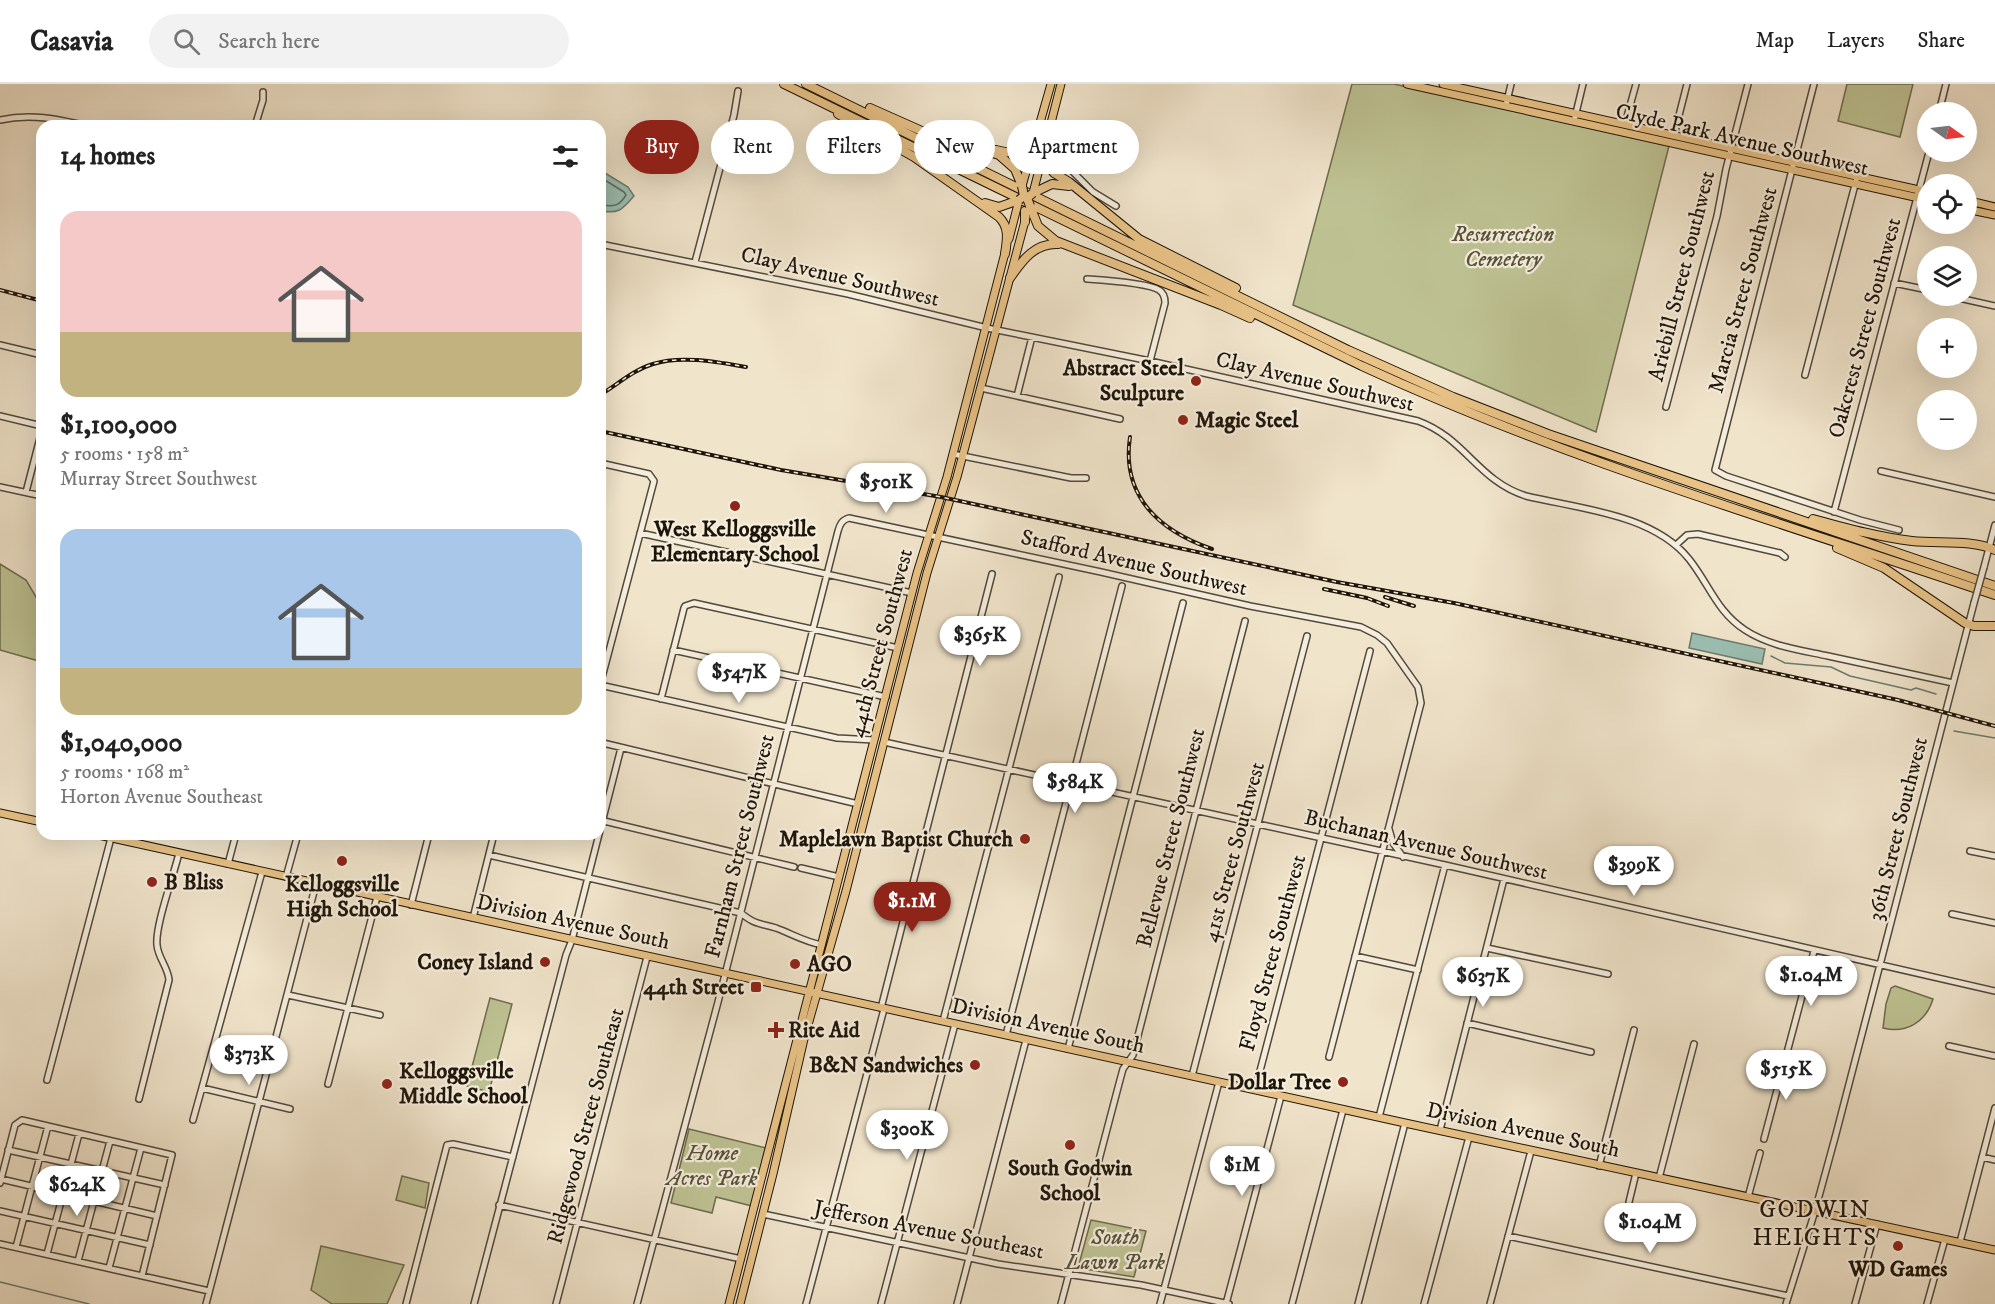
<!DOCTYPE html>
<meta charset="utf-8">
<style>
:root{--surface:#fff;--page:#f2f2f2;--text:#222;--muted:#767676;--line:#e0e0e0;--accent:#8f2418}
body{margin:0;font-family:"IM FELL DW Pica",serif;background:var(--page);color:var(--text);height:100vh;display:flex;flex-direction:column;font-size:22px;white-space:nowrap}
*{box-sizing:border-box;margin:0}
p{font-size:20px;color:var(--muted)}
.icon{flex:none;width:33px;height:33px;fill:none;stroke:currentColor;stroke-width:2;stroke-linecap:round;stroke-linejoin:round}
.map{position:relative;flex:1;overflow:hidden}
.sheet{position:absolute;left:36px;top:36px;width:570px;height:720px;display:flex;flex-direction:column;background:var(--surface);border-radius:18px;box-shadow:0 6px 24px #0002}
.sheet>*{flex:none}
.hud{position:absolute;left:624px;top:36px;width:570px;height:54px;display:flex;gap:12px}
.needle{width:39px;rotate:104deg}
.controls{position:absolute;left:1917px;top:18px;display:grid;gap:12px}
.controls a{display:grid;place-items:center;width:60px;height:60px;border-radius:50%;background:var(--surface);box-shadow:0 6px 24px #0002;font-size:30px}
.price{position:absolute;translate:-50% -51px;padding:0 14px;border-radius:21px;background:#fff;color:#222;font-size:20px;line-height:39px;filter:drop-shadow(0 2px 3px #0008)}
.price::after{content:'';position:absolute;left:50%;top:36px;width:18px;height:14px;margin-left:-9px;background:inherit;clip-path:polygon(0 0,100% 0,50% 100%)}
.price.selected{background:var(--accent);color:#fff}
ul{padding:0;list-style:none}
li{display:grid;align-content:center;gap:12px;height:318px;padding:0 24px}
li span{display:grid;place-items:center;height:186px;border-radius:18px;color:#555}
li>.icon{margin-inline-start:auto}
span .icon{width:108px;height:108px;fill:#fffc;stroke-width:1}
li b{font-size:26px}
h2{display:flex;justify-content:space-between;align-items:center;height:72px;padding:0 24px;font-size:26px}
.tag{padding:0 21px;border-radius:27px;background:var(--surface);box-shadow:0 6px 24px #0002;font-size:21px;line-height:54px}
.tag.selected{background:var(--accent);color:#fff}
header{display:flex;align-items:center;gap:36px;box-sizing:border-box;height:84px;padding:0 30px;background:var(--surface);border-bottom:2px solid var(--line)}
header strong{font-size:28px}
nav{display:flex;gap:33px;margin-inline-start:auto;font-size:21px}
.search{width:420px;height:54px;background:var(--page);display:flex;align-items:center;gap:15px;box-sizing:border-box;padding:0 21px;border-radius:33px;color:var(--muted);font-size:22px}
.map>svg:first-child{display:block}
</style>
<header>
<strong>Casavia</strong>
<div class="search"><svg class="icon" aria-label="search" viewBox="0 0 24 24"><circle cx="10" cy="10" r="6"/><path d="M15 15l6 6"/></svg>Search here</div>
<nav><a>Map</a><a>Layers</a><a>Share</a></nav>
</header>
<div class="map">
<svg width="1995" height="1220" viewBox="0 0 1995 1220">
<rect width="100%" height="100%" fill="#f0e4cb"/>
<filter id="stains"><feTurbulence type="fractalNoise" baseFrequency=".00333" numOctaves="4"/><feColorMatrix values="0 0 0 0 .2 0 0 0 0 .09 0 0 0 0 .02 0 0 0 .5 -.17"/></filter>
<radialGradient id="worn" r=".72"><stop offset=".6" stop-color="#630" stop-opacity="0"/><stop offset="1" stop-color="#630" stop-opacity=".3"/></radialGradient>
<path fill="#bec293" stroke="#6e6c4e" stroke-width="1.5" d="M1352 0H1394L1669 62 1596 348 1293 221Z
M1847 0H1913L1900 53 1838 37Z
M0 480 26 496 42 523V578L0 566Z
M1895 902 1933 915C1926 938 1906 950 1883 944L1886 920 1891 904Z
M490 914 512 920 489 1008 467 1002Z
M689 1045 766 1064 752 1122 716 1113 712 1129 671 1119Z
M402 1092 429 1099 425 1124 396 1116Z
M1091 1136 1146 1147 1134 1193 1078 1184Z
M321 1162 404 1181 387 1220H332L311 1206Z"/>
<path fill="#9bbfb2" stroke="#697b6e" stroke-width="1.5" d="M600 86 628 103 634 112C622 126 619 130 600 127Z
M1692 549 1765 565 1762 580 1689 564Z"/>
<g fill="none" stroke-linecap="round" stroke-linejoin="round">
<path stroke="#5c6a5e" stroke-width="1.5" d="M600 93 624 108 626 111C618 124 613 122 600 121"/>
<path stroke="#697b6e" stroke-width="1.5" d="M1771 572 1785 579 1831 583 1850 592 1911 606 1916 604 1936 610
M1954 647 1995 654
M0 1198 89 1220"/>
<defs>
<path id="minor" d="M1814 0 1715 386 1726 392 1860 436 1899 446
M1506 21 1511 0
M1939 28 1946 0
M1575 33 1583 0
M0 36C31 29 57 35 88 42
M1625 40 1636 0
M255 42 263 16V8
M1674 51 1687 0
M1045 67 1056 71 1093 108 1116 122
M600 160 848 210 987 244 1150 277 1418 337C1465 354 1478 397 1526 412 1580 425 1653 430 1689 475 1709 500 1717 528 1745 546 1769 562 1800 566 1828 572 1869 581 1911 590 1953 599
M695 178 734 31 738 7
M1087 195C1102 196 1148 199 1159 206 1164 209 1165 214 1165 219L1150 277
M1894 199 1928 206
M1950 212 1995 222
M0 261 42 271
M1805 291 1856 97
M981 304 1120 335
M1017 312 1032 253
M1666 323 1717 132 1726 85 1748 0
M0 332 42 342
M953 370 1071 394H1086
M600 379 649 390 654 397 600 601
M1881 387 1995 413
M0 403 42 412
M26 408 42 346
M1834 428 1929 68
M640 449 912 509
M1676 461 1687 451 1698 450 1780 469 1785 473
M1984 483 1995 441
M673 566 886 613
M600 601 837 654 874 656
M661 615 684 524 685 522 694 519 898 564
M884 658 1445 781 1995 907
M603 659 858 720
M600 736 794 783
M1389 745 1393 759 1403 773
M1970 767 1995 772
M489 771 741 829C755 841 760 839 776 844 792 850 805 858 822 861
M228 780 236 750
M801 784 839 793
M286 793 298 750
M411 821 429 750
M1952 830 1995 839
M473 834 494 750
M1487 864 1608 890
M1355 872 1418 886
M288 911 380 931
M881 924 992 490
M943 937 1059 493
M1467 939 1591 968
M1006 951 1122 502
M1949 962 1995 972
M1068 965 1183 519
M1192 992 1307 552
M47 996 111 754
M328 1000 377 813
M202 1004 290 1025
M1255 1006 1370 567
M139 1015 169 896C168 883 158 874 157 861 155 841 174 791 179 769
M1379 1033 1445 781
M193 1036 262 788
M1440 1046 1504 795
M1764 1055 1814 867
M8 1066 165 1101
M1982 1073 1995 1076
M1599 1082 1634 946
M1659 1094 1694 960
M1 1095 157 1132
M0 1099 15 1041 22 1036 172 1071 142 1192
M1748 1113 1760 1069
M1629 1118 1636 1089
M499 1121 741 1175
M0 1127 150 1161
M763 1130 998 1180 1141 1201 1229 1220
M1508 1152 1788 1212
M1960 1158 1995 1024
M0 1160 209 1207
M16 1163 48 1042
M47 1170 79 1050
M78 1177 110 1057
M109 1184 141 1064
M206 1220 316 800
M406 1220 447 1061 453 1060 513 1073
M474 1220 566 871 572 856 621 664
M556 1220 647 873
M637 1220 718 918 838 447C840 440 842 436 849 434L1101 488 1250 522 1361 543 1377 551 1387 559 1418 603 1421 619 1329 973
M806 1220 884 925
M881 1220 955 940
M957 1220 1026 956
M1061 1220 1120 996 1123 985 1133 971 1245 537
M1160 1220 1219 998
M1226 1220 1281 1012
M1292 1220 1343 1026
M1358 1220 1405 1039
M1424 1220 1469 1053
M1490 1220 1531 1067
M1786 1220 1815 1127 1836 1050 1974 519
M1855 1220 1877 1140
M1927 1220 1945 1155"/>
<path id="major" d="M1407 0 1928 116
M1443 0 1928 108
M1022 102 1051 0
M1033 109 1061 0
M1966 116 1995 123
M1966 125 1995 131
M1009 155 1019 116
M0 729 42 738
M94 750 1405 1039 1995 1166
M729 1220 917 489 947 393 1006 165
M740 1220 773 1090 804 955 846 807 927 489 957 393 1026 133"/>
<path id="highway" d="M784 0 1362 282C1566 376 1783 439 1995 511
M806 0 1348 266 1453 313 1548 350 1995 502
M870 24 924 48 999 71 1015 85 1022 102
M838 30 914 73 999 133C1010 144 1007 156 1005 170
M996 66C1016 71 1020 69 1035 55
M1044 69 1048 82 1054 89 1069 98 1139 155 1236 204
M1033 109 1052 100 1069 102
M985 119 999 123 1019 116
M1030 122 1038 142 1056 157 1221 221 1250 234
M1025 127V138
M1010 194C1022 177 1034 159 1058 160
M1813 435C1846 444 1878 453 1912 457 1939 460 1971 455 1995 466
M1837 464 1884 484 1965 539 1974 542H1995"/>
</defs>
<use href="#minor" stroke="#52493a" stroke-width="8"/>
<use href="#major" stroke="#1e1509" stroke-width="9"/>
<use href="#highway" stroke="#1e1509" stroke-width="10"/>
<use href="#minor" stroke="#f5eddd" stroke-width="5"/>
<use href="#major" stroke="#e8c286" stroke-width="7"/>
<use href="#highway" stroke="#e8c286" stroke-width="8"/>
<defs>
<path id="rail" d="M0 206 42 217
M600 311C617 301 633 286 653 280 681 271 717 278 746 283
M600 347 781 386 941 413 1337 498 1454 519 1898 616 1995 642
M1130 353C1121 413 1160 447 1212 465
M1324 505 1367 514 1388 522
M1385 513 1414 522"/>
</defs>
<use href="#rail" stroke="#1e1509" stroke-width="4"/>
<use href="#rail" stroke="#f5eddd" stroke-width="1.5" stroke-dasharray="4.5" stroke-linecap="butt"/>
<defs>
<path id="minor-bridge" d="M1974 519 1984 483"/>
<path id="highway-bridge" d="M1019 116 1024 112 1022 102
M1030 122 1027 114 1033 109"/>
</defs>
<use href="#minor-bridge" stroke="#52493a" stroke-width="8" stroke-linecap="butt"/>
<use href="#highway-bridge" stroke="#1e1509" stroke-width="10" stroke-linecap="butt"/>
<use href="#minor-bridge" stroke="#f5eddd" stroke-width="5"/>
<use href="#highway-bridge" stroke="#e8c286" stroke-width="8"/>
</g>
<g fill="#8f2418" stroke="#f5eddd" stroke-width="2">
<circle cx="1196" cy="297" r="6"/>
<circle cx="1183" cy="336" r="6"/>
<circle cx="735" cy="422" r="6"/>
<circle cx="1025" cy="755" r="6"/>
<circle cx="342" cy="777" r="6"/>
<circle cx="152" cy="798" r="6"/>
<circle cx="545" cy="878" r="6"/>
<circle cx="795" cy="880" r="6"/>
<rect x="750" y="897" width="12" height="12" rx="3"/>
<path d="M773 937h6v6h6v6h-6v6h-6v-6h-6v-6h6z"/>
<circle cx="975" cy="981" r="6"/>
<circle cx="1343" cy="998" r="6"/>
<circle cx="387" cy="1000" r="6"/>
<circle cx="1070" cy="1061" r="6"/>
<circle cx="1898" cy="1162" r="6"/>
</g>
<g text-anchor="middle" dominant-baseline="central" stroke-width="4.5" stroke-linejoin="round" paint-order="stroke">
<g font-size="22" fill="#1e1509" stroke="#f5eddd">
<text transform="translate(1742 56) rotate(13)">Clyde Park Avenue Southwest</text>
<text transform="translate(1682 192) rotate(-76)">Ariebill Street Southwest</text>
<text transform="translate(840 193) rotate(13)">Clay Avenue Southwest</text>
<text transform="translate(1743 206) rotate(-75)">Marcia Street Southwest</text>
<text transform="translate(1865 244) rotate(-75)">Oakcrest Street Southwest</text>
<text transform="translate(1315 298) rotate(13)">Clay Avenue Southwest</text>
<text transform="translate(1134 479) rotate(13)">Stafford Avenue Southwest</text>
<text transform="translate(881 559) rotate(-75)">44th Street Southwest</text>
<text transform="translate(1898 745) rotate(-76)">36th Street Southwest</text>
<text transform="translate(1171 754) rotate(-76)">Bellevue Street Southwest</text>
<text transform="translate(1426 761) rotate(13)">Buchanan Avenue Southwest</text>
<text transform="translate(740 762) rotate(-76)">Farnham Street Southwest</text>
<text transform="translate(1234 768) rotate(-75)">41st Street Southwest</text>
<text transform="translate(573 838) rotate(12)">Division Avenue South</text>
<text transform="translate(1273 869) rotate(-75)">Floyd Street Southwest</text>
<text transform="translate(1048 942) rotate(12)">Division Avenue South</text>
<text transform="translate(586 1042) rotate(-75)">Ridgewood Street Southeast</text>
<text transform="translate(1523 1046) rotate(12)">Division Avenue South</text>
<text transform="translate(929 1146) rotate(11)">Jefferson Avenue Southeast</text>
</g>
<g font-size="22" font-style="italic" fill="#565239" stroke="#f5eddd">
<text x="1503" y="150">Resurrection<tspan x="1503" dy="25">Cemetery</tspan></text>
<text x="712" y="1069">Home<tspan x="712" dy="25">Acres Park</tspan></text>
<text x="1115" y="1153">South<tspan x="1115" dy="25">Lawn Park</tspan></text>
</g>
<g font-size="22" font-weight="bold" fill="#1e1509" stroke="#f5eddd" text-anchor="end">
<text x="1184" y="284">Abstract Steel<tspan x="1184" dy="25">Sculpture</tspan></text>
<text x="1195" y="336" text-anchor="start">Magic Steel</text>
<text x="735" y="445" text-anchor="middle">West Kelloggsville<tspan x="735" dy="25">Elementary School</tspan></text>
<text x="1013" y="755">Maplelawn Baptist Church</text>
<text x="164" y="798" text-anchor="start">B Bliss</text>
<text x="342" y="800" text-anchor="middle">Kelloggsville<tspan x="342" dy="25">High School</tspan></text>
<text x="533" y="878">Coney Island</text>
<text x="807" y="880" text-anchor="start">AGO</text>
<text x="744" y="903">44th Street</text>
<text x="788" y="946" text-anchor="start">Rite Aid</text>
<text x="963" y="981">B&amp;N Sandwiches</text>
<text x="399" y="987" text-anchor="start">Kelloggsville<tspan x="399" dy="25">Middle School</tspan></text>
<text x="1331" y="998">Dollar Tree</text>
<text x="1070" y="1084" text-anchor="middle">South Godwin<tspan x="1070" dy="25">School</tspan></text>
<text x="1898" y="1185" text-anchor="middle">WD Games</text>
</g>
<g font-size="24" letter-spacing="1.5" fill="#1e1509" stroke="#f5eddd">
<text x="1815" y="1126">GODWIN<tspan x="1815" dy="28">HEIGHTS</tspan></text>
</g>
</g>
<rect width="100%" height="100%" filter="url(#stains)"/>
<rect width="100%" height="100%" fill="url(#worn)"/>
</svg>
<div class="controls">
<a><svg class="needle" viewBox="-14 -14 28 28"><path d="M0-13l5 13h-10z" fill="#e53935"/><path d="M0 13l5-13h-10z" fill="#767676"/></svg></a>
<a><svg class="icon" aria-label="locate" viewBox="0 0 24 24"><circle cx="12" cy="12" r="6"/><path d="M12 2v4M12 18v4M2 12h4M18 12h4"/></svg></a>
<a><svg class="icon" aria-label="layers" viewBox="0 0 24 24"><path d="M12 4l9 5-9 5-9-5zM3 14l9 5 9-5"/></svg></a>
<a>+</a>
<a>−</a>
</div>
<b class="price" style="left:886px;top:430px">$501K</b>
<b class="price" style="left:980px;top:583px">$365K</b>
<b class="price" style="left:739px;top:620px">$547K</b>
<b class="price" style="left:1075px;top:730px">$584K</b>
<b class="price" style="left:1634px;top:813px">$399K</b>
<b class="price selected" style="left:912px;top:849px">$1.1M</b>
<b class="price" style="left:1811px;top:923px">$1.04M</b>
<b class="price" style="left:1483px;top:924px">$637K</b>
<b class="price" style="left:249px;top:1002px">$373K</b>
<b class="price" style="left:1786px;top:1017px">$515K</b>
<b class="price" style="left:907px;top:1077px">$300K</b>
<b class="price" style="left:1242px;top:1113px">$1M</b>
<b class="price" style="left:77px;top:1133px">$624K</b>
<b class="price" style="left:1650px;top:1170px">$1.04M</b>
<div class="hud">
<a class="tag selected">Buy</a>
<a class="tag">Rent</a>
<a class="tag">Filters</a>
<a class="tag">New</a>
<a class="tag">Apartment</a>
</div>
<section class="sheet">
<h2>14 homes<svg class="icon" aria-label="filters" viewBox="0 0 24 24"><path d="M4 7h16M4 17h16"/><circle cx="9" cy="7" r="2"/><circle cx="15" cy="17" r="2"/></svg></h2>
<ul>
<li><span style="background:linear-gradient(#f6c9c9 65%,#c2b280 0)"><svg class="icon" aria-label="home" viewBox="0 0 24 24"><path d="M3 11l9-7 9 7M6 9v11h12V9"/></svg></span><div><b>$1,100,000</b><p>5 rooms · 158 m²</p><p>Murray Street Southwest</p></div></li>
<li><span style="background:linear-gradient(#a9c7e8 75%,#c2b280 0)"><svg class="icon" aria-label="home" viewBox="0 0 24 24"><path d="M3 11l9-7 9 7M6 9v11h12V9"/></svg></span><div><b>$1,040,000</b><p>5 rooms · 168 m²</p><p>Horton Avenue Southeast</p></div></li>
</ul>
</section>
</div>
